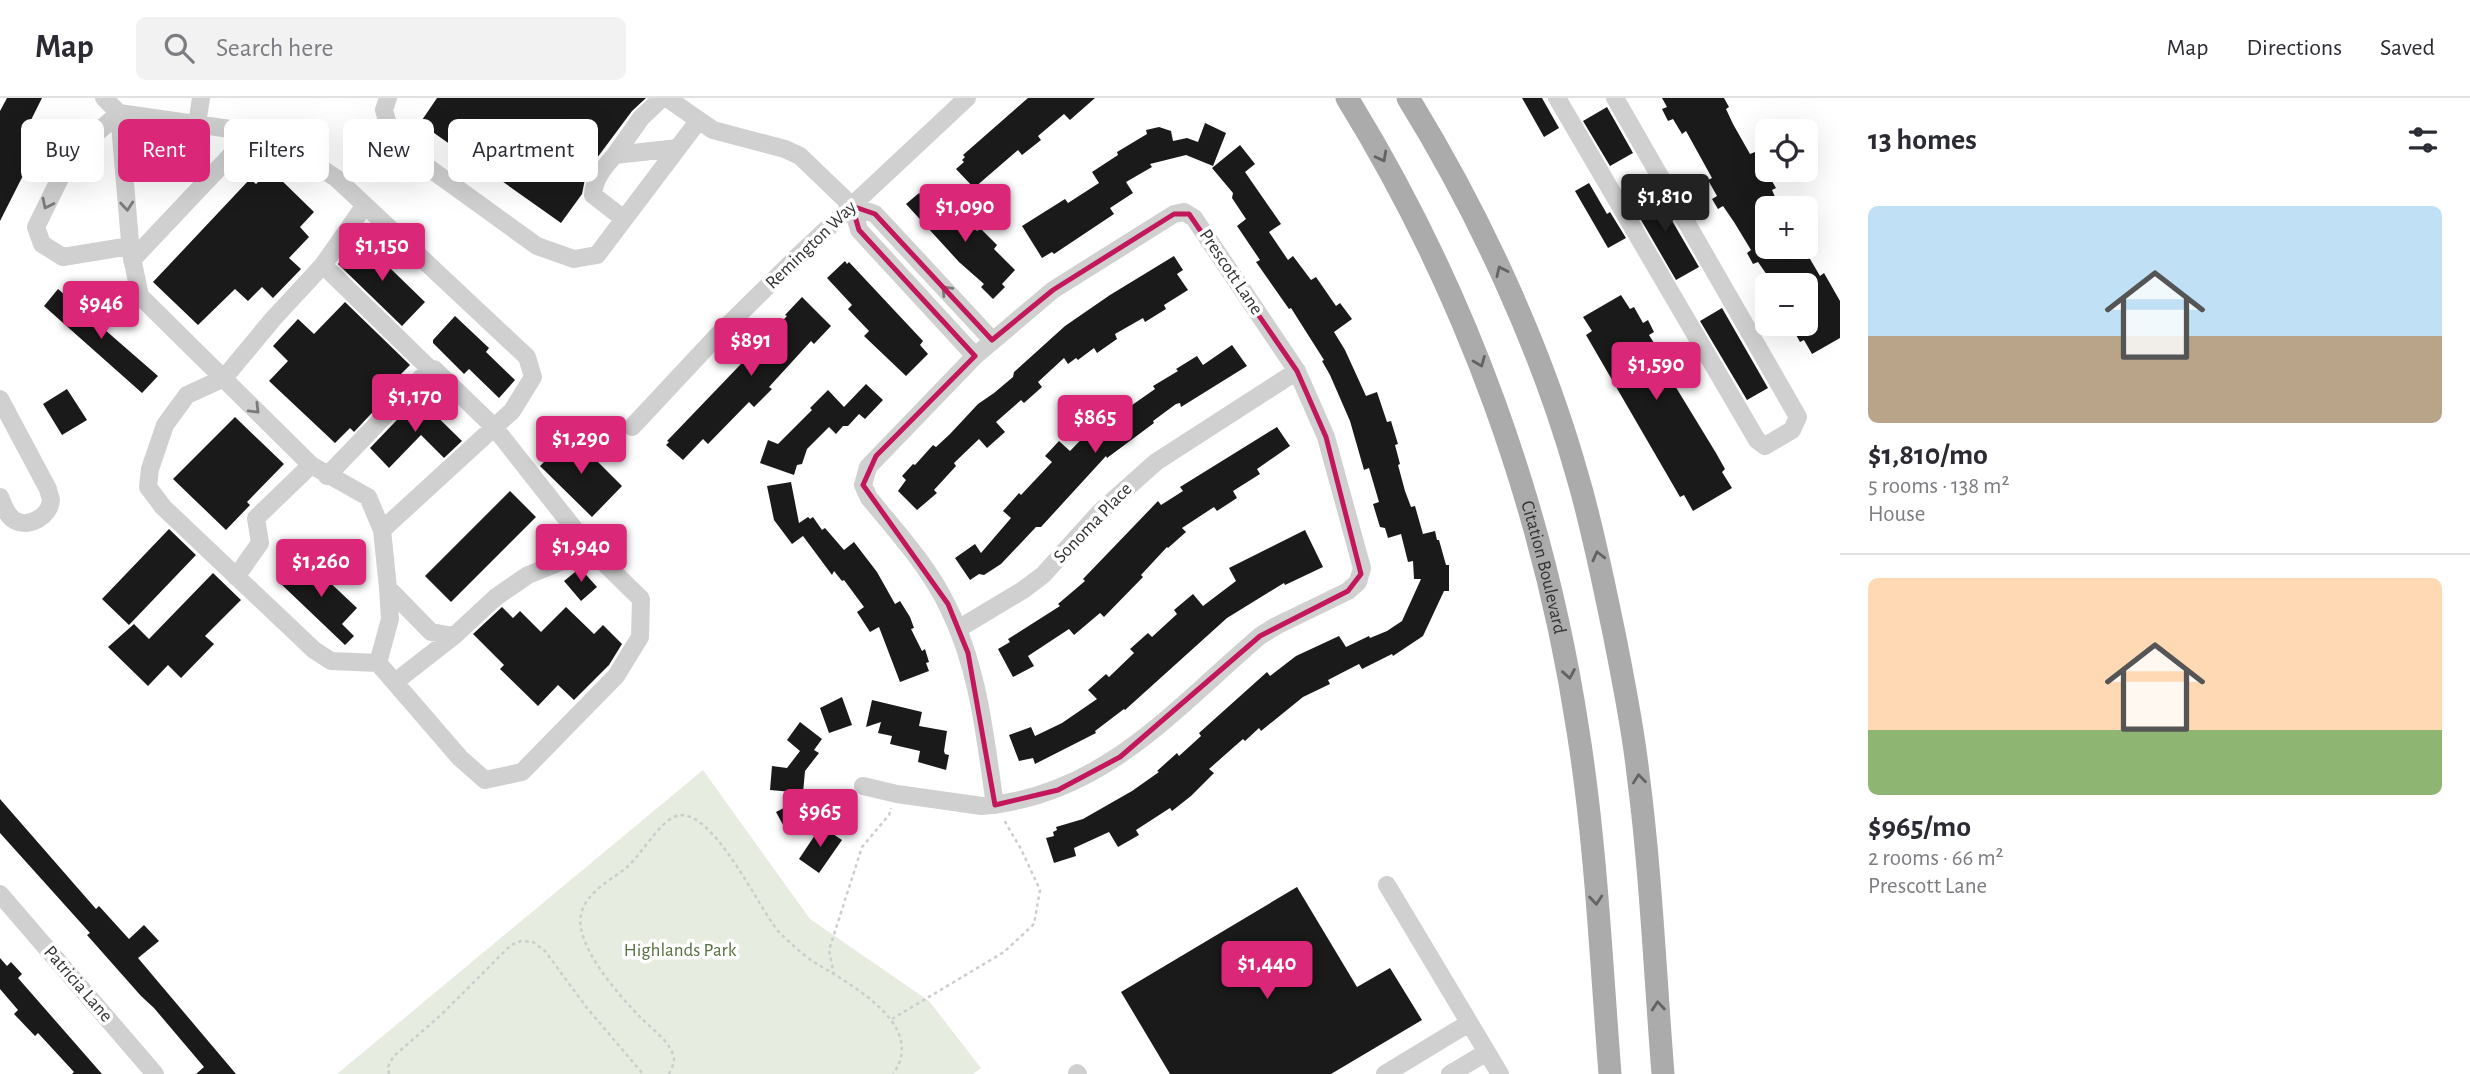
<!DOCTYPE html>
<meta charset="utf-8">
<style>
:root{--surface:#fff;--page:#f2f2f3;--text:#2b2b33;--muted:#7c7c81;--line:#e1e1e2;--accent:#db2777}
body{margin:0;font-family:"Alegreya Sans",sans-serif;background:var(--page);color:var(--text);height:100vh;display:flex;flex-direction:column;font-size:26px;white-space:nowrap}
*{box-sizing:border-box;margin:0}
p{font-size:23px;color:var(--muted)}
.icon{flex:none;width:38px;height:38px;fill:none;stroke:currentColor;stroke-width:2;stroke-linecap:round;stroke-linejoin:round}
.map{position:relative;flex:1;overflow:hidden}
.side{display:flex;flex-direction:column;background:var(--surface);width:630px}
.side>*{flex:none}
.banner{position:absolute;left:21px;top:21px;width:665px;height:63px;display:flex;gap:14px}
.buttons{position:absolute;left:1755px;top:21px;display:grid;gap:14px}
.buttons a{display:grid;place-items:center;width:63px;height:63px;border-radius:10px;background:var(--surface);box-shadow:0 7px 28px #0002;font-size:35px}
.price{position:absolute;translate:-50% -60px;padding:0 16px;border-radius:7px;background:var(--accent);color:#fff;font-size:23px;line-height:46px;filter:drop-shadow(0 2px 4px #0008)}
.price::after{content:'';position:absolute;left:50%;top:42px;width:21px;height:16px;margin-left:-10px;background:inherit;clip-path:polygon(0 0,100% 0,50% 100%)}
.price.current{background:#222;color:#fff}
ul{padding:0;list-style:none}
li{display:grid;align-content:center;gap:14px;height:371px;padding:0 28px}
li+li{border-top:2px solid var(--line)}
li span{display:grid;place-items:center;height:217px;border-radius:10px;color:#555}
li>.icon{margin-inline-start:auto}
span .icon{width:126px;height:126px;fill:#fffc;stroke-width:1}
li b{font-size:30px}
h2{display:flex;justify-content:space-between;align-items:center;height:84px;padding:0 28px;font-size:30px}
.pill{padding:0 24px;border-radius:10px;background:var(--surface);box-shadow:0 7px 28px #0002;font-size:24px;line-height:63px}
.pill.current{background:var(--accent);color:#fff}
header{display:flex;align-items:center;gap:42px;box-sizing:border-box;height:98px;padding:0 35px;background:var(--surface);border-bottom:2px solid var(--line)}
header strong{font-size:33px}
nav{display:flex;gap:38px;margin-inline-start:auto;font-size:24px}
.search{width:490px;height:63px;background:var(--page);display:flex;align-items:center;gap:18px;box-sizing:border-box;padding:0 24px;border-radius:10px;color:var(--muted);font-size:26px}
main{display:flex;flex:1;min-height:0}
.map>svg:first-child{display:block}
</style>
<header>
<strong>Map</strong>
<div class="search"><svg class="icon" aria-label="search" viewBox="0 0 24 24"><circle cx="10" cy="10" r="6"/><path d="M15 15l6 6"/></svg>Search here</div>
<nav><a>Map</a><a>Directions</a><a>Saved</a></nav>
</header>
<main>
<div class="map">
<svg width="1840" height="976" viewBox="0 0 1840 976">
<rect width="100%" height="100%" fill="#fff"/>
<path fill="#e6ecdf" d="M703 672 810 821 929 903 981 970 973 976H337Z"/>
<path fill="#1a1a1a" d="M7 0H42L28 28 44 36 0 123V13Z
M437 0H646L632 13 594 64 585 81 582 96 561 125 420 25Z
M1028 0H1095L1070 22 1064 16 1038 38 1041 42 1022 57 1018 52 974 90 956 71 964 64 962 62 965 59 963 57Z
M1522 0H1542L1559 30 1544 39Z
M1662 0H1724L1729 9 1726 11 1733 26 1750 56 1755 54 1776 90 1772 92 1780 110H1768V149H1803L1820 178 1824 175 1840 203V240L1812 256 1804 242 1800 244 1790 226H1806V187H1774L1758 164 1753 166 1747 155 1751 152 1734 124 1723 108 1718 111 1712 101 1717 98 1708 82 1712 80 1686 33 1682 36 1673 21 1668 23 1662 11 1667 9Z
M1607 9 1633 55 1610 68 1583 23Z
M1205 25 1226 35 1213 68 1186 57 1150 66 1152 69 1126 84 1133 95 1110 110 1114 116 1054 156 1052 154 1042 160 1022 128 1065 101 1068 105 1099 85 1092 74 1118 57 1117 54 1147 36 1146 32 1159 29 1171 33 1173 43 1187 40 1198 44Z
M1240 47 1255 66 1245 74 1281 126 1269 134 1288 162 1293 158 1311 182 1316 179 1336 208 1340 205 1352 221 1334 234 1345 252 1366 298 1377 294 1387 324 1391 323 1398 346 1395 347 1400 366 1398 367 1405 393 1411 409 1415 408 1423 436 1435 433 1437 442H1439L1446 467H1449V493H1444L1423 538 1393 558 1392 556 1362 571 1359 566 1328 582 1330 586 1303 599 1261 633 1259 630 1245 643 1243 641 1235 648 1209 671 1214 675 1191 698 1172 713 1170 710 1136 732 1139 737 1118 749 1109 734 1074 750 1076 758 1054 765 1046 740 1054 738 1053 734 1057 732 1056 729 1083 721 1132 693 1159 674 1157 673 1177 655 1179 658 1201 638 1199 635 1267 574 1270 578 1296 558 1339 538 1346 549 1369 538 1370 540 1387 533 1402 523 1421 481H1414L1413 463 1408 464 1401 436 1388 440 1385 430 1380 429 1373 406 1379 404 1369 370 1364 372 1350 323 1330 277 1322 263 1324 262 1291 210 1289 211 1256 164 1260 162 1237 128 1246 121 1232 100 1233 95 1212 70Z
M265 77 271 82 276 77 314 114 300 129 309 139 289 160 301 171 273 200 262 189 248 203 235 191 198 227 153 184 250 81 256 86Z
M1589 85 1607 116 1610 114 1626 140 1608 150 1575 93Z
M1653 90 1699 169 1676 182 1630 103Z
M919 95 923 100 928 96 948 119 957 111 977 133 980 130 997 147 994 151 1015 172 1002 186 1005 189 993 201 981 189 984 186 959 164 906 106Z
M361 142 425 204 402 228 338 166Z
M1174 158 1183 172 1177 176 1188 192 1164 207 1166 211 1145 224 1143 220 1115 236 1117 241 1097 255 1094 250 1078 262 1076 260 1068 266 1064 260 1038 284 1042 289 1024 305 1021 302 996 324 1005 334 987 350 979 341 954 365 956 368 934 392 937 395 917 412 898 393 906 382 902 378 913 366 915 367 933 347 936 349 950 336 978 306 994 295 1013 279 1014 274 1065 228 1110 197Z
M845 163 847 166 849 164 923 243 920 247 928 256 906 278 864 238 869 233 848 211 852 207 827 180Z
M58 191 158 278 142 295 44 208Z
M1621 197 1630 211 1634 209 1643 225 1648 222 1654 234 1649 237 1659 253 1655 255 1716 355 1725 371 1722 374 1732 390 1693 413 1684 397 1680 399 1586 237 1592 233 1583 219Z
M802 199 831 228 814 246 811 243 769 289 772 291 754 309 749 304 708 346 703 341 683 362 666 347 669 344 667 343 787 218 785 217Z
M345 204 410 267 397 280 401 284 354 334 350 330 335 345 269 283 288 263 273 248 298 221 314 236Z
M1722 210 1768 290 1747 302 1700 223Z
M455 218 489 250 486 254 515 282 499 300 469 271 464 276 433 245V242Z
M1232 247 1247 268 1181 309 1180 305 1176 306 1153 323 1154 325 1107 360 1106 358 1041 429H1036L1001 466 984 477 979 476 970 482 955 460 975 446 981 455 1011 420 1003 413 1019 395 1021 397 1052 364 1045 358 1059 343 1070 353 1101 321 1097 315 1117 301 1125 312 1155 291 1153 288 1178 273 1176 271 1197 258 1203 267Z
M866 286 883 302 865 321 859 316 848 328H843L836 336 829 329 807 351 802 366 797 367 794 377 760 365 768 342 778 346 812 312 810 310 828 292 844 309Z
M67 291 87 322 62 337 43 306Z
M418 300 462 343 444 360 421 337 389 370 370 350Z
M235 319 284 366 247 404 250 407 226 432 173 381Z
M1277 329 1290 348 1257 371 1260 376 1233 393 1237 400 1217 413 1214 409 1182 430 1186 434 1168 450 1167 449 1141 477 1143 479 1104 519 1100 515 1074 537 1069 531 1028 558 1034 568 1013 579 998 551 1010 544 1008 541 1060 508 1058 506 1085 483 1083 481 1158 403 1161 407 1183 393 1180 389Z
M571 337 622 388 592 419 540 368Z
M791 384 799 425 808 419 810 421 813 419 822 432 825 430 844 452 854 444 877 474 895 506 900 503 910 519 914 530 911 531 922 553 925 551 929 564 926 565 929 573 900 584 879 529 870 534 857 514 864 509 844 482 842 483 834 473 832 477 803 438 792 446 774 422 767 388Z
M510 393 536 419 451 504 425 478Z
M169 431 196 457 129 527 102 501Z
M1305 432 1323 469 1285 487 1284 485 1227 520 1125 612 1124 611 1095 633 1096 635 1035 666 1033 660 1019 663 1009 637 1031 629 1035 638 1062 625 1097 601 1088 592 1106 576 1109 579 1134 555 1130 551 1148 535 1152 539 1177 516 1174 512 1193 496 1203 508 1236 483 1229 470Z
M305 461 357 510 342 526 354 538 345 547 281 486Z
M580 470 597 489 581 503 564 483Z
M213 475 241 502 205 538 214 546 181 580 168 567 148 588 108 549 134 526 149 541Z
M502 509 513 520 520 513 541 534 566 509 594 536 603 527 622 546 609 567 574 602 558 587 538 608 500 571 504 567 473 536Z
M842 599 852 627 829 635 820 610Z
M872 602 922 614 919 628 947 633 944 653 945 656 949 657 946 672 918 664 920 653 890 646 892 638 878 635 881 624 866 629Z
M800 624 822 641 814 652 819 655 805 673 803 695 770 692 772 668 787 670 800 653 787 642Z
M803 700 800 730 788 736 776 714Z
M0 701 96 811 99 808 129 841 144 827 159 843 138 860 236 976H196L204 969 154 910 141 898 87 837 90 835 0 735Z
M821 728 842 742 819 775 799 761Z
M1297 789 1357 889 1390 870 1422 922 1331 976H1170L1121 894Z
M0 860 7 868 11 864 22 876 18 880 102 976H72L74 974 38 935 35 938 14 916 18 912 0 891Z"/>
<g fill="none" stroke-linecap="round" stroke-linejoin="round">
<path stroke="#cdcdcd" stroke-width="2.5" stroke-dasharray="3.5 3.5" stroke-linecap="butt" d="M834 877 829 852 862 749 889 717 891 710
M892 921 1004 854 1034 826 1040 792 1021 751 1004 722
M389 976 388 969 393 959 443 915 511 847 521 843 533 844 545 853 587 910 643 976
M669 976C671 972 674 966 674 961 672 945 652 931 641 920 620 898 566 840 584 808 593 790 613 781 627 769 641 757 659 725 674 719 710 702 759 812 779 834 789 844 800 854 811 862 845 884 929 925 893 976"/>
<path stroke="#d0d0d0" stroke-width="18" d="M104 0 119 15 230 31 276 41 336 80 527 259 533 279 512 313 382 432
M388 0 384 12 393 44 537 148 574 161 597 157 699 22
M667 0 713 32 785 51 800 58 852 108 875 116 992 242
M1557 0 1757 342 1765 348 1792 332 1798 319 1615 0
M119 15 131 155 140 198 311 367 368 399 382 432 388 490 390 521 378 565
M119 15 82 48 66 68 36 129 42 146 63 159 130 148
M197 26 201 0
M615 57 641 20 662 0
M852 108 859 132 975 258
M624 121 593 97C594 81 604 69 615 57L678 50
M132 162 252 35
M323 167 430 271
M0 301 48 391C48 392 51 401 51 402 50 418 29 430 16 423 7 419 4 408 0 399
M632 329 718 237 799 157 967 0
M327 378 421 280 430 271H434L494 329 591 452 641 501 640 539 616 578 522 674 485 682 460 660 378 565 331 563 314 552 163 409 148 389 150 371 165 327 187 297 224 280 273 221 323 167 365 107
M236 479 260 445 256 420 311 367
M388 490 431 534 454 538 496 499 528 477 591 452
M958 531 1023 492 1043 477 1100 414 1156 364 1297 273
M395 584 454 538
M863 688 897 696 982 708C1103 698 1173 612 1260 538L1276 528 1348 493 1358 484 1362 470 1326 339 1297 273 1194 120 1184 114 1174 116 1053 192 975 258 868 369 863 387 869 400C897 434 929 469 948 509 979 571 985 639 995 707
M1387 787 1500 976
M0 796 155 976
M1077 975 1078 976
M1385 976 1469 925
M1450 976 1487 954"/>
<g stroke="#ababab" stroke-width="23">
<path id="s1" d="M1347 0C1466 193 1544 409 1578 633 1596 746 1601 862 1610 976"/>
<path d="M1408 0C1479 115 1542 251 1578 380 1593 431 1603 483 1614 535 1623 581 1633 629 1638 676 1651 775 1655 876 1663 976"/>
</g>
</g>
<defs><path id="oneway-chevron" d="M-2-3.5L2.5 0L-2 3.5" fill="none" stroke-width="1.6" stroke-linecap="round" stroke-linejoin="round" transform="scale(1.75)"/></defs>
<g stroke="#636363">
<use href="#oneway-chevron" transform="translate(1382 59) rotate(62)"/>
<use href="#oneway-chevron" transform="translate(1501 173) rotate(-115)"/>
<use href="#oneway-chevron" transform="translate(1480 264) rotate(68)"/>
<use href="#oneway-chevron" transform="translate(1598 458) rotate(-104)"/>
<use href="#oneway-chevron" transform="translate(1569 576) rotate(80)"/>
<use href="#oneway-chevron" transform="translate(1639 681) rotate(-96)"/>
<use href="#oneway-chevron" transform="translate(1596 802) rotate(85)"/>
<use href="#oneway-chevron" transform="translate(1658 908) rotate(-95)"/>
</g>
<g stroke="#7a7a7a">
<use href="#oneway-chevron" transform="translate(47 106) rotate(116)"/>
<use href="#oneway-chevron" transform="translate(127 108) rotate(85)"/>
<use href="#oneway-chevron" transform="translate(946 192) rotate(-133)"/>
<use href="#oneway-chevron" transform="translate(255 311) rotate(45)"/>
</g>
<path fill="none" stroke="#c2185b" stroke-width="5" stroke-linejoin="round" d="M852 108 875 116 992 242 1053 192 1174 116H1189L1297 273 1326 339 1361 476 1348 493 1260 538 1120 659 1058 692 995 707 968 555 948 506 863 387 876 358 975 258 859 132Z"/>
<g text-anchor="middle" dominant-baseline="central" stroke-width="7" stroke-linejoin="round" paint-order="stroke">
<g font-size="19" fill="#333" stroke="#fff">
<text transform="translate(811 147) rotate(-44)">Remington Way</text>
<text transform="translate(1231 174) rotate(56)">Prescott Lane</text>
<text transform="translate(1093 425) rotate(-46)">Sonoma Place</text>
<text stroke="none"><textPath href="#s1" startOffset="511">Citation Boulevard</textPath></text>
<text transform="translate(78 886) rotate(49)">Patricia Lane</text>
</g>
<g font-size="19" fill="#56703f" stroke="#fff">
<text x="680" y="852">Highlands Park</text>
</g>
</g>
</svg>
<div class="buttons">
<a><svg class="icon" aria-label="locate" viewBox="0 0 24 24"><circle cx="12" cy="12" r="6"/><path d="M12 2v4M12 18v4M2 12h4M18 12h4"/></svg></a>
<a>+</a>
<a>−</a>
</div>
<b class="price current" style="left:1665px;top:136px">$1,810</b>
<b class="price" style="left:965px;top:146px">$1,090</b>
<b class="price" style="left:382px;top:185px">$1,150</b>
<b class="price" style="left:101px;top:243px">$946</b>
<b class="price" style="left:751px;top:280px">$891</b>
<b class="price" style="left:1656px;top:304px">$1,590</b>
<b class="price" style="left:415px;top:336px">$1,170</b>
<b class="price" style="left:1095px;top:357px">$865</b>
<b class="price" style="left:581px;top:378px">$1,290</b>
<b class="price" style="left:581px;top:486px">$1,940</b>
<b class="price" style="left:321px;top:501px">$1,260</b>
<b class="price" style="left:820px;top:751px">$965</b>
<b class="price" style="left:1267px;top:903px">$1,440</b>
<div class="banner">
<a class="pill">Buy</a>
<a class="pill current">Rent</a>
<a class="pill">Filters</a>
<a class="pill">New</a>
<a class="pill">Apartment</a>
</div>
</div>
<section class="side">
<h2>13 homes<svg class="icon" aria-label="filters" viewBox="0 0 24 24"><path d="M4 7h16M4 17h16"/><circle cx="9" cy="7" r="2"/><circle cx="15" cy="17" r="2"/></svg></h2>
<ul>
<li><span style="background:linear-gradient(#bfe0f5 60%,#b9a48a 0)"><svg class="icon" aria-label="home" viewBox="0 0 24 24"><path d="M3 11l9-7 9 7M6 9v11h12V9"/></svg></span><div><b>$1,810/mo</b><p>5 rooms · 138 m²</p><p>House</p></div></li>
<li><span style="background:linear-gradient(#ffd9b3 70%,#8fb573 0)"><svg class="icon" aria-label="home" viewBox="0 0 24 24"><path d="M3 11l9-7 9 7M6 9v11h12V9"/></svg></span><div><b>$965/mo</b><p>2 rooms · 66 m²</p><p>Prescott Lane</p></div></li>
</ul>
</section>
</main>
